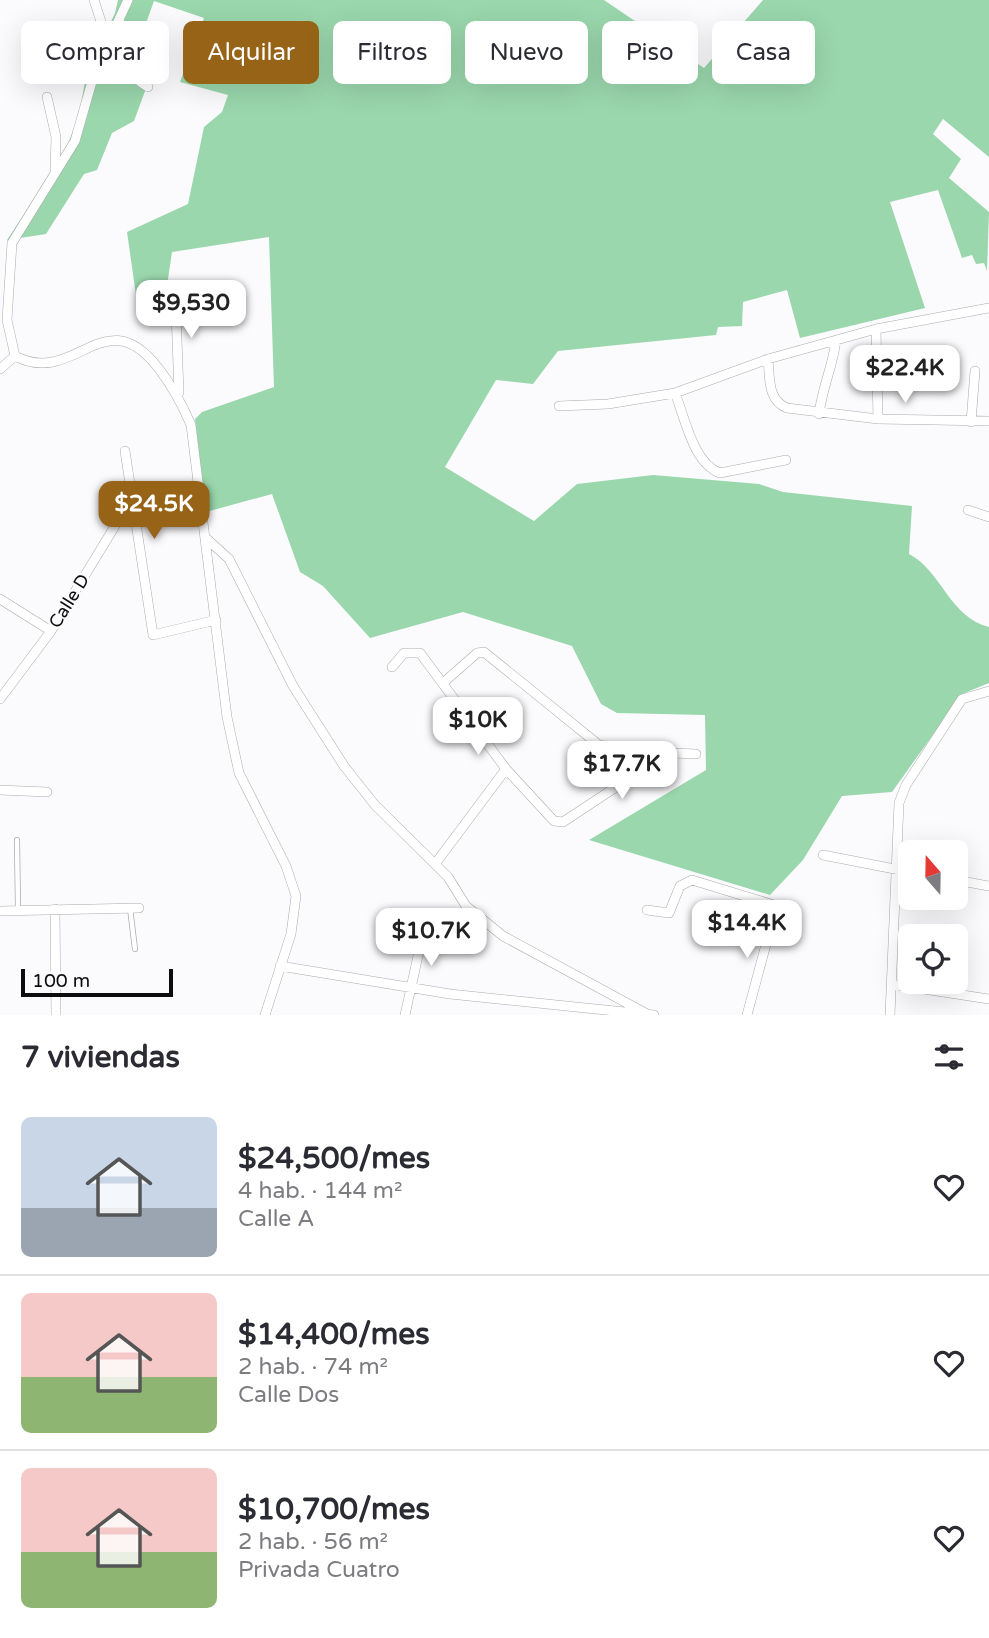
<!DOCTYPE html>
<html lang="es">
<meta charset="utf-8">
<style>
:root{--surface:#fff;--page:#f7f7f7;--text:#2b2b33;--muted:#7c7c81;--line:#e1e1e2;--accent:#966317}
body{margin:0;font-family:"Varela Round",sans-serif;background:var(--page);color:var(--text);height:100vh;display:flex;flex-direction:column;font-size:26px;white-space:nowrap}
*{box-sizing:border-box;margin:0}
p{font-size:23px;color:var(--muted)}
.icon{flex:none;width:38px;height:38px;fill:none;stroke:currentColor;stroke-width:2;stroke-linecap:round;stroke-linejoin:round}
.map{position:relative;height:1015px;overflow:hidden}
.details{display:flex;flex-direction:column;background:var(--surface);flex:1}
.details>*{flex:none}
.banner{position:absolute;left:21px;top:21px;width:948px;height:63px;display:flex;gap:14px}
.needle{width:46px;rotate:340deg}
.controls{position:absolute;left:898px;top:840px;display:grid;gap:14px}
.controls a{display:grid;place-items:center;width:70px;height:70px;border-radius:10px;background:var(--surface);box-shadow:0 7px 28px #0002;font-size:35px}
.scale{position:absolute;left:21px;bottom:18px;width:152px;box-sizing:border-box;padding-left:7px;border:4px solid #0d0d0e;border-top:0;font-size:19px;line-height:24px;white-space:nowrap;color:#0d0d0e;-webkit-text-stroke:5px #fbfbfe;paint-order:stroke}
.price{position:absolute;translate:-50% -60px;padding:0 16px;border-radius:14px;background:#fff;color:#222;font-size:23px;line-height:46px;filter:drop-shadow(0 2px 4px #0008)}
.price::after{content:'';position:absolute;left:50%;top:42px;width:21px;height:16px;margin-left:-10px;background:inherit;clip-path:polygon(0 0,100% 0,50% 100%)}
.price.current{background:var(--accent);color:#fff}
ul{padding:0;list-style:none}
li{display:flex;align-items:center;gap:21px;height:175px;padding:0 21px}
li+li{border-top:2px solid var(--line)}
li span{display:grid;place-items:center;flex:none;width:196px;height:140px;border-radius:10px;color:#555}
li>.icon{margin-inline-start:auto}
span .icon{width:84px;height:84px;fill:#fffc;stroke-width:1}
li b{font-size:30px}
h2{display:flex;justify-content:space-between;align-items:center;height:84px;padding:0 21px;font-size:30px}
.chip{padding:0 24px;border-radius:10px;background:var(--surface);box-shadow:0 7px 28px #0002;font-size:24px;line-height:63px}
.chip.current{background:var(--accent);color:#fff}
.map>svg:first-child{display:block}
</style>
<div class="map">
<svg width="989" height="1015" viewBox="0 0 989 1015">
<rect width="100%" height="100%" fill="#fbfbfe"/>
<path fill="#9ad7ac" d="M118 0H604L704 68 763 0H989V157L943 119 933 134 961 159 949 178 989 212 987 271 984 263 976 264 972 255 962 258 938 190 890 202 925 308 800 338 787 290 743 302 742 326 718 327 716 335 558 351 533 384 496 380 445 467 534 521 577 484 653 475 759 484 783 492 912 506 909 554C942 571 949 617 989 627V683L962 694 892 792 842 796 803 860 770 895 589 840 706 770 705 715 617 713 601 704 572 646 463 612 370 638 323 586 300 572 272 494 206 512 195 419 202 412 274 387 269 237 172 252 163 313 139 316 127 232 188 204 204 127 222 112 228 95 180 82 204 18 154 1 131 65 152 72 134 121 112 133 97 170 84 174 46 234 7 240 64 154 79 115 86 76 115 13Z"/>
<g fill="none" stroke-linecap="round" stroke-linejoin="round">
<defs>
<path id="service" d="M17 840 18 909
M130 908 135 949"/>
<path id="minor" d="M94 0 109 46
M128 0 95 71 75 141 12 243 7 320 15 356C76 388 104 297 159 369 173 387 182 404 191 425L227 717 239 773 286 866 296 896 291 934 265 1015
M119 22 127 29C132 57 118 70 148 87
M47 97 56 137 55 172
M175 286 179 393
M876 329 878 419
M768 359C770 377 767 400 787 408L878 419 989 421
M0 369 15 356
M675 393C685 418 693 463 720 473L786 460
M559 406 608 404 675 393 768 359 876 329 989 308
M819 414C822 388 833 366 836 340
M971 422 975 371
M125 451 153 635 216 620
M968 510 989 517
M207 539 229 559 293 686 344 766 375 805 448 877 466 906 503 936 647 1014
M0 599 51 631
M392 667 404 653H420L506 769 554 821 563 822 666 754
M443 683 477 653 484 652 599 745 626 751 696 754
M0 699 51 631 132 498
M0 790 47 792
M823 855 910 872
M435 864 506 769
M956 880 989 886
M55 909 56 1015
M647 910 669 913 680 886 692 880 774 905 775 911 747 1015
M0 911 139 908
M280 966 450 994 654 1015
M891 984 989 999
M405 1015 421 942
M890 1015 899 803 906 785 962 699 989 691"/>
</defs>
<use href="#service" stroke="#aaabad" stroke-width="6"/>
<use href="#minor" stroke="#aaabad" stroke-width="10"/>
<use href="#service" stroke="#fff" stroke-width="4.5"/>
<use href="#minor" stroke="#fff" stroke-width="9"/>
</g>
<g text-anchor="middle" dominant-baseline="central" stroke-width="5" stroke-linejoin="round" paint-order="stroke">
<g font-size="18" fill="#0d0d0e" stroke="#fbfbfe">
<text transform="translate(69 601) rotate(-58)">Calle D</text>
</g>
</g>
</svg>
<div class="controls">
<a><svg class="needle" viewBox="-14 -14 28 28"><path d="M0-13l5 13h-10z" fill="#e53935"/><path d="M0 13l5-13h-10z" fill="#7c7c81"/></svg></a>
<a><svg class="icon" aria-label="locate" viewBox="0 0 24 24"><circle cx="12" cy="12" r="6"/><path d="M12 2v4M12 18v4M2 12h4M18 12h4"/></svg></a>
</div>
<div class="scale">100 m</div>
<b class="price" style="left:191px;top:340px">$9,530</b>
<b class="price" style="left:905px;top:405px">$22.4K</b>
<b class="price current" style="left:154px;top:541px">$24.5K</b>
<b class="price" style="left:478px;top:757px">$10K</b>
<b class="price" style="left:622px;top:801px">$17.7K</b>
<b class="price" style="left:747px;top:960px">$14.4K</b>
<b class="price" style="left:431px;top:968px">$10.7K</b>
<div class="banner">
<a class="chip">Comprar</a>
<a class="chip current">Alquilar</a>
<a class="chip">Filtros</a>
<a class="chip">Nuevo</a>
<a class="chip">Piso</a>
<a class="chip">Casa</a>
</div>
</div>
<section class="details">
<h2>7 viviendas<svg class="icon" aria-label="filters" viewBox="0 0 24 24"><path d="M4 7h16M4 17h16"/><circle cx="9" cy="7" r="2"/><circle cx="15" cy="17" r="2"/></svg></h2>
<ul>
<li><span style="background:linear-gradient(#c9d6e8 65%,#9aa5b1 0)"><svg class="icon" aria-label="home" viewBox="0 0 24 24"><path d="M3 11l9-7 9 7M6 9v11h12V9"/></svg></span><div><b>$24,500/mes</b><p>4 hab. · 144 m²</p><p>Calle A</p></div><svg class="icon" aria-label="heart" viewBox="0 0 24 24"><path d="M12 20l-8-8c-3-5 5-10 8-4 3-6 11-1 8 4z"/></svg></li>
<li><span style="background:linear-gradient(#f6c9c9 60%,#8fb573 0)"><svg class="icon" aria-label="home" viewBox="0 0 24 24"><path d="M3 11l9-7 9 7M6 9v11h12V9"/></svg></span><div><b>$14,400/mes</b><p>2 hab. · 74 m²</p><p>Calle Dos</p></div><svg class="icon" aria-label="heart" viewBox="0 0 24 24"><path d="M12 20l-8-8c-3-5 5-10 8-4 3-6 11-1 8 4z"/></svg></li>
<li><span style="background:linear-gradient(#f6c9c9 60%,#8fb573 0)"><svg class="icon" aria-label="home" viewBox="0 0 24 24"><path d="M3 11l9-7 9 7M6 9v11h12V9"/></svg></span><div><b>$10,700/mes</b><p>2 hab. · 56 m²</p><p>Privada Cuatro</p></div><svg class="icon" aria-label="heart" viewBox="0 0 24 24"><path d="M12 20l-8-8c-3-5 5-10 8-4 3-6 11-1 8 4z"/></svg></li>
</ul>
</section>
